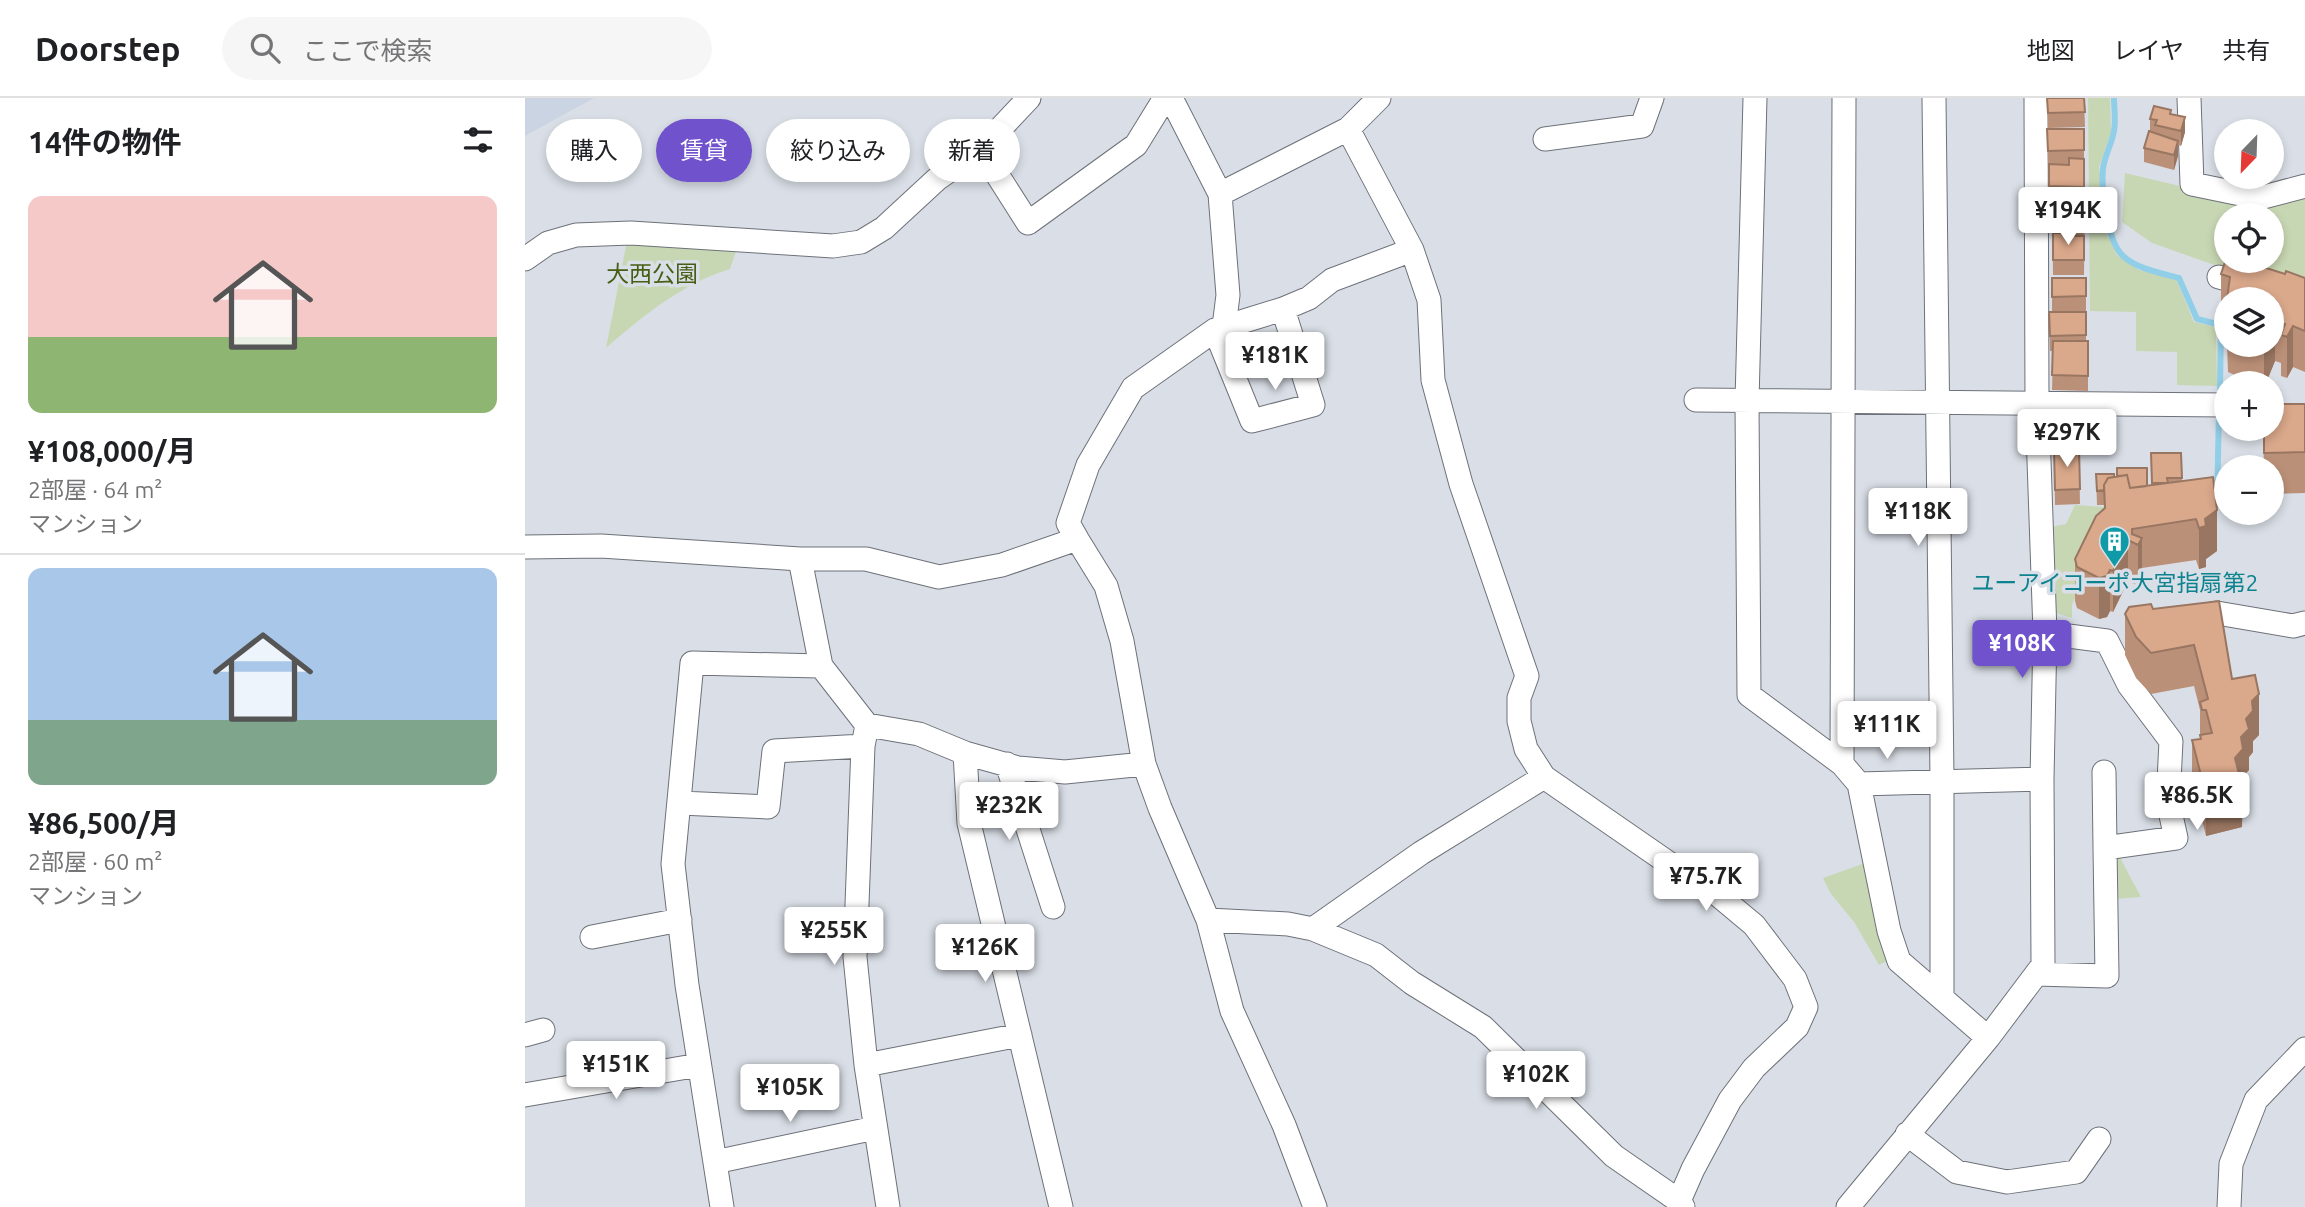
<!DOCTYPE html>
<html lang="ja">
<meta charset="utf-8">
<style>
:root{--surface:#fff;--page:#f6f6f6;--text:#202124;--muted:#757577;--line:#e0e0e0;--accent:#6f52cc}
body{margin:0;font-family:Ubuntu,"Noto Sans JP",sans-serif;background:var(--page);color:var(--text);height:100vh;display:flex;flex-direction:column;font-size:26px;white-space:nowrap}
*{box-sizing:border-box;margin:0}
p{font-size:23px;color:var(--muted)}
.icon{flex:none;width:38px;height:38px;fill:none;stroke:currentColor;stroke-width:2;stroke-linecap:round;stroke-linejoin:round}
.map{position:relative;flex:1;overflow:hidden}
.drawer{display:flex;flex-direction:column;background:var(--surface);width:525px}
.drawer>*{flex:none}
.top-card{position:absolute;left:21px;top:21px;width:665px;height:63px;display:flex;gap:14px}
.needle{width:46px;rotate:203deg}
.fabs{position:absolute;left:1689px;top:21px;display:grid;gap:14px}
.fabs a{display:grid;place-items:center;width:70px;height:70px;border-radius:50%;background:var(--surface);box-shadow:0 4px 10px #0003;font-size:35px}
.price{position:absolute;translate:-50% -60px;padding:0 16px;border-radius:7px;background:#fff;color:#222;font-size:23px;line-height:46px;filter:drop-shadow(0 2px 4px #0008)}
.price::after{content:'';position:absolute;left:50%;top:42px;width:21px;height:16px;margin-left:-10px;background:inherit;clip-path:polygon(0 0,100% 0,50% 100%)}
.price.selected{background:var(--accent);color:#fff}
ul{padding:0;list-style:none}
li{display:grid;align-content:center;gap:14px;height:371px;padding:0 28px}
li+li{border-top:2px solid var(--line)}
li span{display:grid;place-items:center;height:217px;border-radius:14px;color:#555}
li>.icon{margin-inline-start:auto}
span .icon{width:126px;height:126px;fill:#fffc;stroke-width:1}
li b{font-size:30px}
h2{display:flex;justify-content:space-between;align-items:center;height:84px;padding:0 28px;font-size:30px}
.pill{padding:0 24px;border-radius:32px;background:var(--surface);box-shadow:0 4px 10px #0003;font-size:24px;line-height:63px}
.pill.selected{background:var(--accent);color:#fff}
header{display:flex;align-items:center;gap:42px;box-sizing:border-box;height:98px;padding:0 35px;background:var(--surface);border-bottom:2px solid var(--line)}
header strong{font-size:33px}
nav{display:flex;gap:38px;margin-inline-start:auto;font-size:24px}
.search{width:490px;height:63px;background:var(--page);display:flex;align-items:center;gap:18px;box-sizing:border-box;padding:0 24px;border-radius:38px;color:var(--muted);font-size:26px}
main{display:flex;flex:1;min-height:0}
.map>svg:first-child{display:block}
</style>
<header>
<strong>Doorstep</strong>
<div class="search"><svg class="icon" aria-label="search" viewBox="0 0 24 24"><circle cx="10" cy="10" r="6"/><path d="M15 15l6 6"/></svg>ここで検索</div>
<nav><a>地図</a><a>レイヤ</a><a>共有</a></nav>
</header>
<main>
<section class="drawer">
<h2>14件の物件<svg class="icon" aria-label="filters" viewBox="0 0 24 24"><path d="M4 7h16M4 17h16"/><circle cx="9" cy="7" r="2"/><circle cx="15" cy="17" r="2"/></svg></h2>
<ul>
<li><span style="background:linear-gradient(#f6c9c9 65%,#8fb573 0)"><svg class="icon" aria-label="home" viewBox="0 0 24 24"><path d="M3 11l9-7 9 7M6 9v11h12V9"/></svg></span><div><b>¥108,000/月</b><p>2部屋 · 64 m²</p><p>マンション</p></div></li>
<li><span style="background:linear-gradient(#a9c7e8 70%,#7fa58c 0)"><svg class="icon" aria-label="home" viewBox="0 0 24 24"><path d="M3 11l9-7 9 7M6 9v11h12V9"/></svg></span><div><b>¥86,500/月</b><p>2部屋 · 60 m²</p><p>マンション</p></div></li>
</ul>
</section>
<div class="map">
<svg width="1780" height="1109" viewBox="0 0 1780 1109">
<rect width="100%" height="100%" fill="#dadfe7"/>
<path fill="#cbd4e2" d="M0 0H69L0 38Z"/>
<path fill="#c8d7b3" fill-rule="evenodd" d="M1563 0H1585L1586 34 1574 69 1582 136 1592 157 1614 172 1651 181 1669 224 1691 229 1692 288 1652 287V254L1611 253V214L1565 213Z
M1600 75 1739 108 1780 93V199L1627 145 1597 124ZM1701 117H1746V163H1701Z
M102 143 213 148 205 171C157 186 119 217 81 250Z
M1550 407 1580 409 1578 433 1547 507V520L1525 513V429L1541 426Z
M1591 752 1616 799 1589 801Z
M1340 765 1362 863 1354 867 1329 824 1306 796 1298 780Z"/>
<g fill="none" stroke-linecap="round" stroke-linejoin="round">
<path stroke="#91cee7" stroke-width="6" d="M1589 0C1589 10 1591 23 1589 33 1587 45 1580 57 1578 70 1576 92 1582 143 1598 158 1612 171 1636 175 1654 180L1672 221 1696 227 1695 290
M1692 407 1694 311"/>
<defs>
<path id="minor" d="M646 0 695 96 823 31 854 0
M1230 0 1222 303 1224 597 1317 666 1334 686 1517 681
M1409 0 1417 682V900
M1664 0 1667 86 1735 100 1780 88
M823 31 887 152 904 202 908 282 936 386 1002 578 994 600V623L1001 651 1019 679 1142 764 1187 792 1229 827 1270 881 1281 909 1272 929 1229 970 1205 1002 1168 1071 1154 1103
M1020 41 1117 28 1127 0
M456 51 503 125 611 47 640 0
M695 96 703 197 699 229
M0 161 23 145 51 137 106 135 308 148 336 144 359 130 412 81 456 51 504 0
M1694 179 1780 203
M690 232 727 323 788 307 758 211
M1171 302 1701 307
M552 441 581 488 597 543 619 666 635 710 683 822 707 913 759 1027 790 1109
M0 449 76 448 275 461H341L414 479 477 467 552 441 543 425 563 367 608 290 690 232 758 211 784 200 807 182 887 152
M275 461 296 568 342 627 394 636 440 655 493 670 540 674 619 666
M1666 521 1692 515 1768 528 1780 525
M342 627 338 648 330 859 341 967 363 1109
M440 655 444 725 536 1109
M482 666 528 809
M1317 666 1319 0
M1579 674 1580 750
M1334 686 1364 833 1374 863 1463 940
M155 705 243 709 249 653 338 648
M683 822 763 826 788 831 851 857 887 885 958 929 1089 1058 1154 1103 1158 1109
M788 831 896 755 1019 679
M67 839 155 822
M1511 876 1582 878 1580 750 1651 740 1643 704 1646 643 1604 587 1582 543 1520 535
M0 937 18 932
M341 967 495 937
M0 997 174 967
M1382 1036 1432 1074 1482 1084 1551 1074 1574 1041
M190 1064 350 1030
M197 1109 162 887 148 766 167 565 296 568
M1323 1109 1463 940 1518 867 1517 681 1520 535 1512 305 1511 0
M1704 1109 1706 1066 1731 1002 1780 951"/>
</defs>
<use href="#minor" stroke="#6d7179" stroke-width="25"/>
<use href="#minor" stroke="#fff" stroke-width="23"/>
</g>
<path fill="#bb9078" d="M1522 0H1559L1560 29 1523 30Z
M1646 16 1660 34 1656 48 1653 47V58L1649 72 1619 64V50L1625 33V21Z
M1522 31 1559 52V96H1560L1559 177H1528L1527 102H1524V68H1523Z
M1696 176H1760L1780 180V274L1768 269 1762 280 1756 278V265L1750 263 1741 285H1728L1703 274 1702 247H1746V201H1701V218L1696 217Z
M1527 180H1561V213H1527Z
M1524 214H1561V243H1563V293L1527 292 1528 253H1525Z
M1780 306V395L1746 396V369H1739L1738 331Z
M1529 351H1554L1555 406 1530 407Z
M1626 355H1656L1657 383 1692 453 1681 461V469L1674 471 1671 462 1617 470V481L1613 488 1603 483 1588 514 1585 513 1582 519 1574 521 1552 510 1550 503V461L1579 412V407H1572L1571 376 1589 379 1622 387H1626Z
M1628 511 1707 581 1734 637 1728 643V654L1724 659V672L1718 678 1717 729 1681 738 1667 683V642L1675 641V612L1669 588 1626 596 1611 580 1600 557V516Z"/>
<path fill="#997661" d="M1660 19V34L1656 48V33Z
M1653 43V58L1649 72V57Z
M1750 222V263L1741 285H1739V249L1740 247H1746V230Z
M1768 228V269L1762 280V239Z
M1692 412V453L1681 461V469L1674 471V430L1680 421Z
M1617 440V481L1613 488V447Z
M1603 442V483L1588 514V473Z
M1585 472V513L1582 519 1574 521V480Z
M1734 596V637L1728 643V654L1724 659V672L1718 678 1717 729 1681 738V697L1716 639 1727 603Z"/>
<path fill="#daa88b" stroke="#997661" stroke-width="2" d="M1522 0H1559L1560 14 1523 15Z
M1629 8 1646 12 1645 16 1660 19 1656 33 1630 27 1632 22 1625 21Z
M1522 31H1559V52L1523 53Z
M1624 33 1653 43 1649 57 1619 50Z
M1544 60 1559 61V89L1524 88V66L1544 67Z
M1545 96H1560V126H1527V100H1545Z
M1528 135H1540V138H1559V162H1528Z
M1701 161V163H1719L1760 176 1761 173 1780 180V233L1768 228 1762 239 1756 237 1760 226 1750 222 1746 230V201H1702L1705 179 1696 176Z
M1527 180H1561V198L1527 199Z
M1524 214H1561V237L1525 238Z
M1528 243H1563V278L1527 277Z
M1746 306H1780V354L1739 355V331H1746Z
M1529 351H1554L1555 391 1530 392Z
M1626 355H1656L1657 380H1642L1643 385H1627Z
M1592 370H1622V388L1605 390 1602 377 1592 378Z
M1571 376H1589V379L1583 380 1579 387V392L1572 393Z
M1602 377 1605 390 1688 379 1692 412 1680 421 1681 428 1674 430 1671 421 1607 431V436L1617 440 1613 447 1603 442 1588 473 1585 472 1582 478 1574 480 1552 469 1550 461 1571 418 1580 410 1579 387 1583 380Z
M1694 503 1707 581 1730 577 1734 596 1727 603 1728 613 1721 621 1724 631 1716 639 1718 651 1710 660 1717 688 1681 697 1667 642 1676 641 1675 637 1687 635 1681 612H1677L1675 604 1683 601 1669 547 1626 555 1611 539 1600 516 1604 509 1626 506 1628 511Z"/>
<defs>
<symbol id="building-pin" viewBox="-11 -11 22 30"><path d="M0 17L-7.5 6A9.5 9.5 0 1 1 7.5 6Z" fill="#0f9aa8" stroke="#dadfe7"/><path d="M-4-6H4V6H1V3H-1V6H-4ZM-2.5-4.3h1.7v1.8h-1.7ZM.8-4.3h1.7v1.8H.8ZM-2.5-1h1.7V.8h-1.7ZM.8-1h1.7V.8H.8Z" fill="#fff"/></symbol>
</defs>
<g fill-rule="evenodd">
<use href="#building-pin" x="1572" y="426" width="35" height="47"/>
</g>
<g text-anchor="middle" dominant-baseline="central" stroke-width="7" stroke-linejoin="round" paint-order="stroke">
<g font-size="23" fill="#485e13" stroke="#dadfe7">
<text x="127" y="175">大西公園</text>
</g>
<g font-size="23" fill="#0d838f" stroke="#dadfe7">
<text x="1590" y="484">ユーアイコーポ大宮指扇第2</text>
</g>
</g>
</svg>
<div class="fabs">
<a><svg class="needle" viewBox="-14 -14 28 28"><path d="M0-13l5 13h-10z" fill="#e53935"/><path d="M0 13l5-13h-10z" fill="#757577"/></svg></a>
<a><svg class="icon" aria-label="locate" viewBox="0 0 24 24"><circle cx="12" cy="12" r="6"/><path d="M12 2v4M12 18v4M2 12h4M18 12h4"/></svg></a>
<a><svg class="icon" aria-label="layers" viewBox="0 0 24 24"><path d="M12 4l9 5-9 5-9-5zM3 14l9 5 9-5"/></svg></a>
<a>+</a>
<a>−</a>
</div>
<b class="price" style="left:1543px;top:149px">¥194K</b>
<b class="price" style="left:750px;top:294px">¥181K</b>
<b class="price" style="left:1542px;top:371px">¥297K</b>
<b class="price" style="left:1393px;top:450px">¥118K</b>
<b class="price selected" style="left:1497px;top:582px">¥108K</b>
<b class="price" style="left:1362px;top:663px">¥111K</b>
<b class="price" style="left:1672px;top:734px">¥86.5K</b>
<b class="price" style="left:484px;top:744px">¥232K</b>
<b class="price" style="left:1181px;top:815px">¥75.7K</b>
<b class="price" style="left:309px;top:869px">¥255K</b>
<b class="price" style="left:460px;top:886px">¥126K</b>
<b class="price" style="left:91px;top:1003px">¥151K</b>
<b class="price" style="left:1011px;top:1013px">¥102K</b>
<b class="price" style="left:265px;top:1026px">¥105K</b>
<div class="top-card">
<a class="pill">購入</a>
<a class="pill selected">賃貸</a>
<a class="pill">絞り込み</a>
<a class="pill">新着</a>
</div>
</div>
</main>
